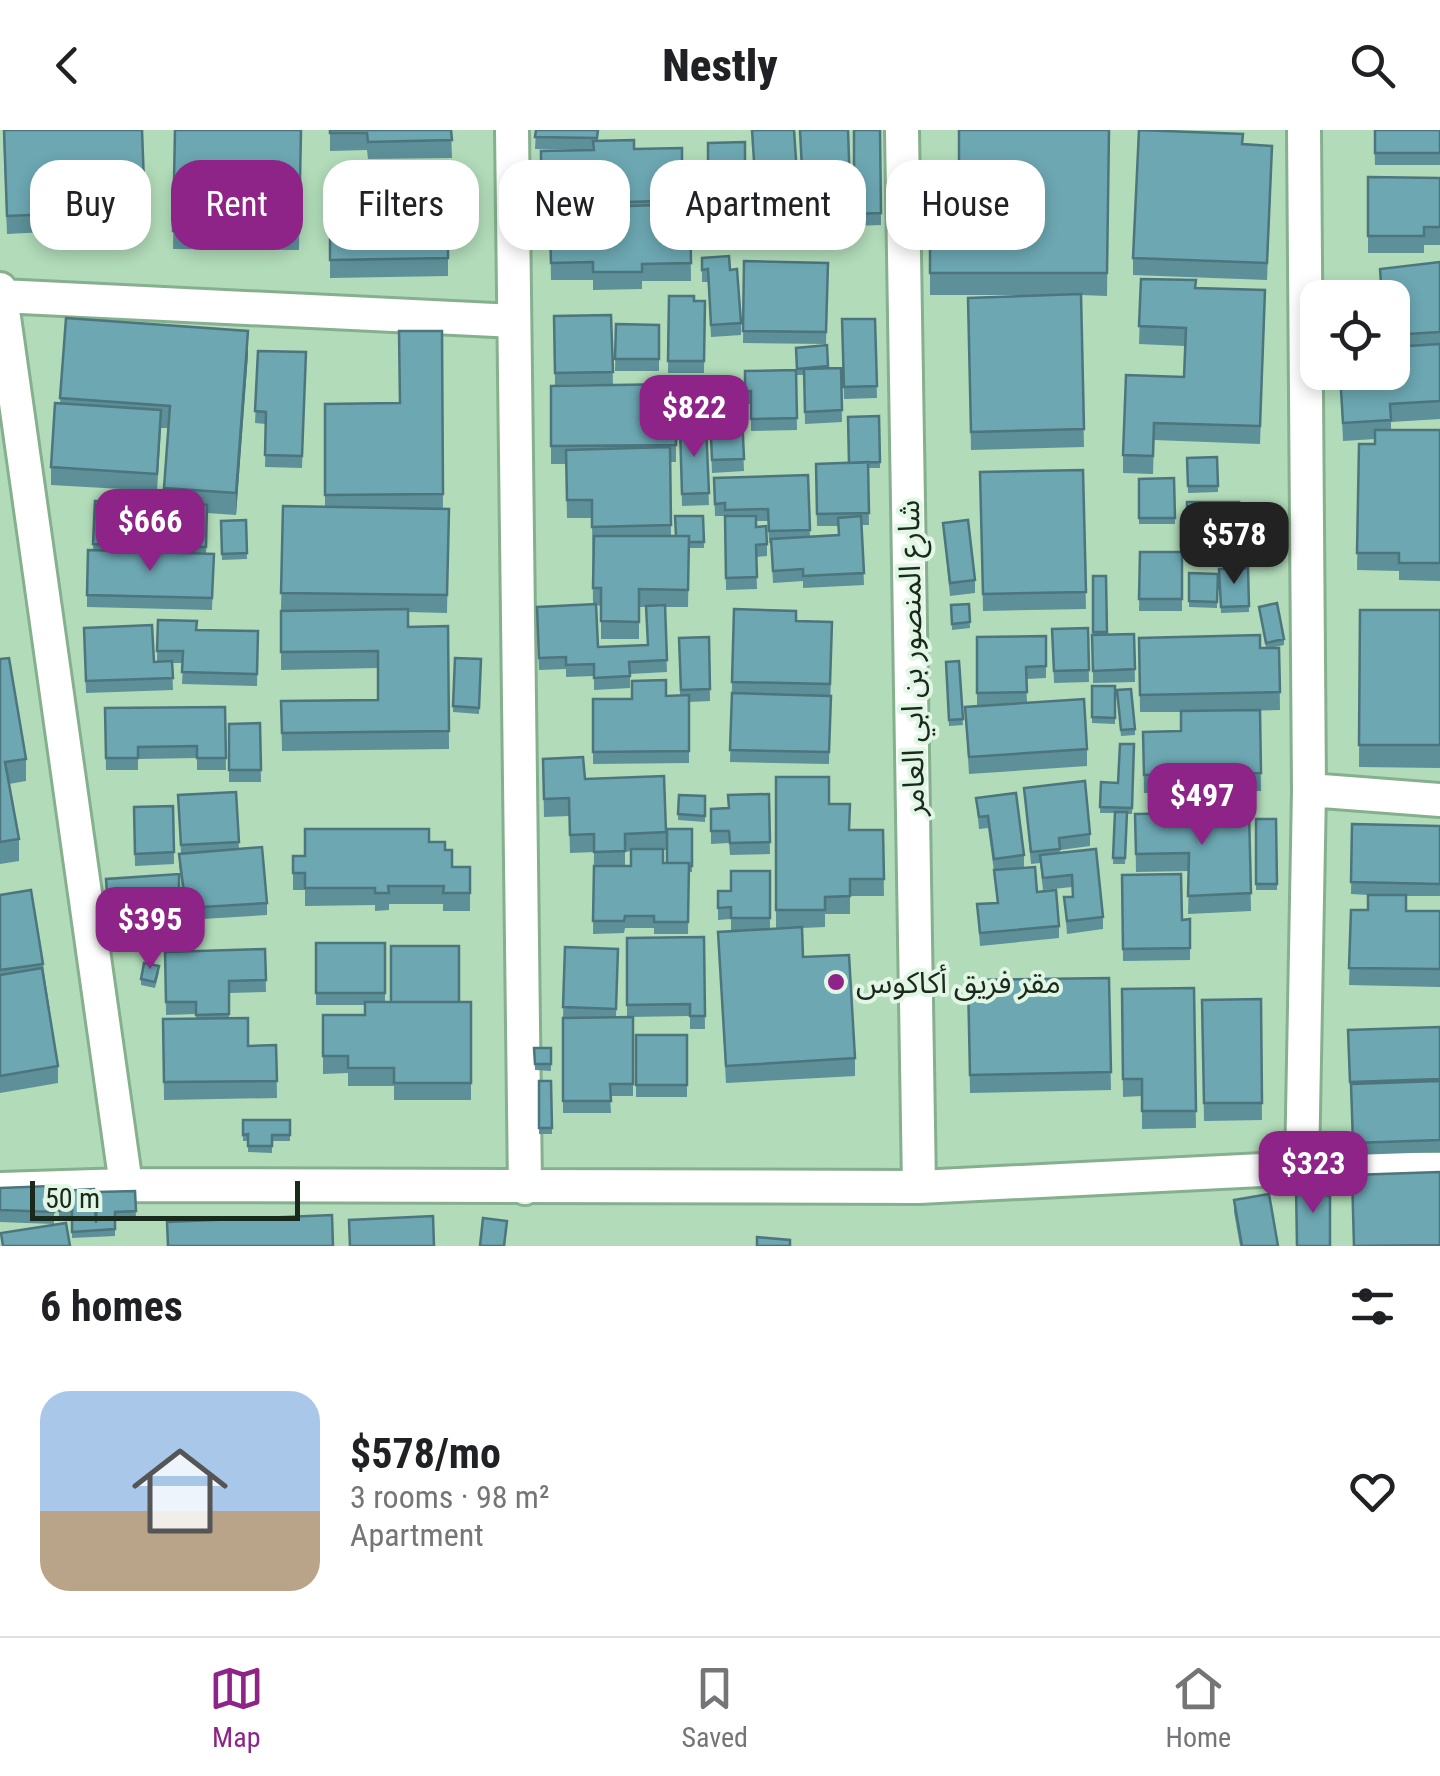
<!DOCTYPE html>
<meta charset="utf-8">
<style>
:root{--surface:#fff;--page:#f2f2f2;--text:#202124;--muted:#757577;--line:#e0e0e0;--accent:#8e2488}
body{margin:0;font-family:"Roboto Condensed","Noto Sans Arabic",sans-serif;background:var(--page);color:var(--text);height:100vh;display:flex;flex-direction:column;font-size:38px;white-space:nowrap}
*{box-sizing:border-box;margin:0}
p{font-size:32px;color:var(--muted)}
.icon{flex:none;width:55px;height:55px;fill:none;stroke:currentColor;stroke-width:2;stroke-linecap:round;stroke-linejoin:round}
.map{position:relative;height:1116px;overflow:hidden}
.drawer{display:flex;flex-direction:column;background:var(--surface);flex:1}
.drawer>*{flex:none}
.guide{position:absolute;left:30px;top:30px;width:1380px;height:90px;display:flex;gap:20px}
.buttons{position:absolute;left:1300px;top:150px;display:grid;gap:20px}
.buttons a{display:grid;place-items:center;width:110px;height:110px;border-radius:20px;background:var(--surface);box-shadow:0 5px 15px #0003;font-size:50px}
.scale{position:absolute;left:30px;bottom:25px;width:270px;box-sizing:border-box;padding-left:10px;border:5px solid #19291c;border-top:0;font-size:28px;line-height:35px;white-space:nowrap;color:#19291c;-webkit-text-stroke:8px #e1f6e4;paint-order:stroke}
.price{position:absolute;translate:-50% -85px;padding:0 22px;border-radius:20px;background:var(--accent);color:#fff;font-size:32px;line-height:65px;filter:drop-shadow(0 2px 5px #0008)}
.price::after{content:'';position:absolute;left:50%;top:60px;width:30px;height:22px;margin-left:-15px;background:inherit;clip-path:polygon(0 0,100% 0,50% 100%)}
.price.current{background:#222;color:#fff}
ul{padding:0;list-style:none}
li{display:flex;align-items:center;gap:30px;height:250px;padding:0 40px}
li+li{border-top:2px solid var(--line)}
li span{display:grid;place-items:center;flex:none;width:280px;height:200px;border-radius:30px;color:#555}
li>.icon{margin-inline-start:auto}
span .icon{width:120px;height:120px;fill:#fffc;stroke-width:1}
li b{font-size:42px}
h2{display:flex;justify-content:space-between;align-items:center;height:120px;padding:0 40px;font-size:42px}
.pill{padding:0 35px;border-radius:30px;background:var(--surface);box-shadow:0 5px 15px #0003;font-size:35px;line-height:90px}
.pill.current{background:var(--accent);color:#fff}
header{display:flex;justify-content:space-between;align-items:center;height:130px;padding:0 40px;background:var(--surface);font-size:45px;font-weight:800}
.menu{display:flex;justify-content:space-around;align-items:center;height:140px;border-top:2px solid var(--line);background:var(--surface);font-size:28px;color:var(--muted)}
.menu a{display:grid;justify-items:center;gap:5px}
.menu .current{color:var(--accent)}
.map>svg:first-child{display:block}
</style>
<header><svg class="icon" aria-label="back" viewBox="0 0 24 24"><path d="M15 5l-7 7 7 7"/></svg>Nestly<svg class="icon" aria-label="search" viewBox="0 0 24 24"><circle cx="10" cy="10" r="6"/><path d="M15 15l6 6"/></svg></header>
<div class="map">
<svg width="1440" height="1116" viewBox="0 0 1440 1116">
<rect width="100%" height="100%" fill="#b1dbb9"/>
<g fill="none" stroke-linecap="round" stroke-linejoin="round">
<defs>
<path id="minor" d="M512 0 525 1058
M902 0 919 1057
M0 159 126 1055
M1 166 514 191
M1309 660 1440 670
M1302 1038 1309 660 1304 0
M0 1059 126 1055 919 1057 1302 1038 1440 1039"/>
</defs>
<use href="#minor" stroke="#86af8e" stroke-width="38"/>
<use href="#minor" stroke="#fff" stroke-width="32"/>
</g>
<path fill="#5d9099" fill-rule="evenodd" d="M3 0 145 80V97L7 104Z
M175 0H301L299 120 173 119Z
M330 0H451L452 28 368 29 367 20 330 21Z
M536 0H598V11L634 19 682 47H690L691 151H642V159L593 160V150H551L550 98H565V66H541V21L591 20 535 19Z
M752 0 798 59V72L769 73 770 117 707 120 706 69H708V13L745 12V67H755Z
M854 0H880L881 95 854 96Z
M1109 0 1107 166 1081 165 1084 317 971 320 968 168 1046 165H930V115H959Z
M1374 0H1440V35H1375Z
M800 12 850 56V68L803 71Z
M1243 15 1272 33 1267 150 1133 145V128Z
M1368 47 1440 48V115H1424V123H1368Z
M448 53V146L330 148V55Z
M702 128 730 140 741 193V205L711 207 708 152H702Z
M744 131 828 133 826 214 743 213Z
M1440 132V289L1391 292V300H1440V451L1399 450V441L1357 440 1359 314H1375V309L1343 311 1340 244 1392 242V168H1381L1380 139Z
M1141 149 1196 158 1265 178 1260 314 1154 310 1153 344 1123 343V325L1184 247 1185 216 1139 214Z
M669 166 694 171H705L704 243H668Z
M611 185 613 254 555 255 554 186Z
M66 188 248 224 236 385 207 383 206 424H214L212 480 87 477V465L93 420 95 371 164 374 168 298H161L157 361 51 355V337L60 274Z
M842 189H875L877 268 844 269Z
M616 194 659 195V241H615Z
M442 201 443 379H449L447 483 408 482V497L448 496 449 619 282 621 281 571 378 570V538L281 540V481H314L281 480 283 376 325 377V274L399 273Z
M827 215 828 238H841L842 292 805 294 804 245H797L796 218Z
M258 221 306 222 302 338 265 337 266 294 255 293Z
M796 240 797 300 751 301V274H745V241Z
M676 254V332H670L671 406H675L703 386 704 418H689L688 477H665L667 542 630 544V558L594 560V546L566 547V539L539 540 537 477 593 474 592 388H567L566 334H551V256ZM596 475 601 476V509H639V477H646L648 515 598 517Z
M741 260 744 341 712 343 709 261Z
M879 286 880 338H868L869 395H862L864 455 803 458V451L773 453 771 413H769L768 391H756V397L767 414V426L756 427 757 459 726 460 725 386H715L714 348 808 345 810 407 839 405 838 396H817L816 334 849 333Z
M706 295 709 375 682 376 680 296Z
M1217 327 1218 362 1188 363 1187 328Z
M1083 340 1086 479 983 481 980 342Z
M1174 348 1175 394H1139V349Z
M1187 372H1239V427H1187Z
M246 390 247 429 222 430 221 391Z
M943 393 975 450V463L950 466Z
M1140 422H1182V481H1139Z
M1248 438 1249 482 1221 483 1219 439Z
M1189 443 1218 444 1217 478 1189 477Z
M1093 446 1107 505 1134 504 1135 552 1093 553Z
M969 474 970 498 952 500 951 475Z
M1259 477 1284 509V515L1270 518H1279L1280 580 1220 581 1260 580 1261 661 1144 663 1143 602 1181 601V582H1140L1139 508 1266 518Z
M734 479 796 491 832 492 829 634 730 632Z
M1360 480H1440V638L1359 637Z
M158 490 196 500 258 501 257 556 182 554 183 533H172L173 560 86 563 84 498 154 532H157Z
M1088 498 1089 552 1054 553 1052 499Z
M1046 506V548L1026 549 1027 573 1087 619V636L969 644 965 577 1003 575H977V507Z
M709 507 710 571 689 572V633L593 634V569H632L680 565 679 508Z
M455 528 481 529 479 584 453 582Z
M0 529 26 629V651L9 654 19 709V731L0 734Z
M959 531 963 595 949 596 946 532Z
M1092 556H1115V594L1092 593Z
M1117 566 1135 599V605L1121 606Z
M225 577 226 640H197V628L138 629V640H106L105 578Z
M260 593 261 652H229V594Z
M1134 614 1132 684H1127L1125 734H1113L1115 683H1100L1101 652 1118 653Z
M543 629 585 649 666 702V720H663V733H667L692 699V742H689L688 804H654V798H625L624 803 593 804 594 722 570 723 569 686 544 687ZM631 721V736H625V722Z
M776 647 829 674 850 700H883L884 766H850V784H825V797L802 798 803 827 855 928V946L726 953 718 802 750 800H731V789L718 790V761H731L770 741V799L776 798Z
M1024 658 1090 704V716L1060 720V723L1103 787V799L1067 804 1064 767H1072V757L1043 760 1040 733 1031 734Z
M236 662 239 719 267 773V785L186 790 179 736V724L181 723 178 677Z
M769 664 770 724 730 725 729 713 711 714V679H728Z
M679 665 705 666V692L678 690Z
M976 668 1024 725V737L1000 740 1037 762 1059 796V808L980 816 977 774 997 773 994 741 988 698 979 699Z
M173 676 174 734 135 736 134 677Z
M1249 682 1251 781 1188 784 1189 741 1136 742 1135 684Z
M1256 689H1276L1277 760H1256Z
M1352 694 1440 696V766H1406V781H1440V857L1349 855 1351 780H1368V765L1351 764Z
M429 712 445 720 452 737H470V781H443V774H389V780L375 781V775L305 776V760H293V726H305Z
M1122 745 1182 790 1190 789V830L1123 831Z
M0 765 43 834 58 936V953L0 963Z
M704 807 705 899H690V886L627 887V808Z
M316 813H385V872H471V970H394V956H348V943L323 944V885H365V875H316Z
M565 817 618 819 616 887H633V966H610L611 983H563V888Z
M265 819 266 862 229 863V888L248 916 276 915 277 968 164 970 163 889 196 888V884L166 885 165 822Z
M159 842 155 858 141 855V849Z
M1109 848 1111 960 970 963 968 850Z
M1194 858 1196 998 1142 999V966L1123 967 1122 859Z
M1261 869 1262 990 1204 991 1202 870Z
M1440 897V1022L1353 1025 1348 900Z
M636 905H687V967H636Z
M534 918H551V941L535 940Z
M539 951 552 998V1004H539Z
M243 990H290V1011H272V1023L248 1022V1011H243Z
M0 1058 54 1082V1094L0 1092Z
M59 1061 96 1093 135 1061 136 1088H115V1106L72 1108V1086L59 1087Z
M1234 1070 1278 1116H1240L1234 1082Z"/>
<path fill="#4c757d" d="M248 201V224L236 385V363Z
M179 790V802L110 818V806Z"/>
<path fill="#6ca7b2" stroke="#4c757d" stroke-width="2.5" d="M4 0H142L145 80 7 86Z
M175 0H301L299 103 173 101Z
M330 0H451L452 10 368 12 367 3H330Z
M536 0H598L597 8 535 7Z
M752 0H794L798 59 756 62Z
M800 0H848L850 56 803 59Z
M854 0H880L881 83 854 84Z
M959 0H1109L1107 143H930V115H959Z
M1139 0 1243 4 1242 14 1272 16 1267 133 1133 128Z
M1375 0H1440V23H1375Z
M634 10V19L682 18V47H690V70L565 74V49H541V21L594 20 593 11Z
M745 12V59H708V13Z
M1368 47 1440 48V97H1424V106H1368Z
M448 53V128L330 130V55Z
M768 66 770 104 707 108 706 69Z
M690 74 691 133 642 134V142H593V132L551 133 550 98H566L565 78Z
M729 126 730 140 737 139 741 193 711 195 708 139 702 140V128Z
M744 131 828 133 826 202 743 201Z
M1440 132V202L1392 205V168H1382L1380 139Z
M1141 149 1196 150 1195 158 1265 160 1260 296 1154 293 1153 326 1123 325 1126 245 1184 247 1186 198 1139 196Z
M1081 164 1084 299 971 302 968 168Z
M669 166H694V171H705L704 231H668Z
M611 185 613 242 555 243 554 186Z
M66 188 248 201 236 363 164 358 170 276 60 268Z
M842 189H875L877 256 844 257Z
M616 194 659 195V229H615Z
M399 201H442L443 364 325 365V274L400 273Z
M1440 214V271L1390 274 1391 290 1343 293 1340 244 1392 242V217Z
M827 215 828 236 797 239 796 218Z
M258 221 306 222 302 326 265 325 266 282 255 281Z
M841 238 842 280 805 282 804 239Z
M796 240 797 288 751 289V261L745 262V241Z
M676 254V315L551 316V256Z
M741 260 744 329 712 330 709 261Z
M55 273 161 280 157 344 51 337Z
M879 286 880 332 849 333 848 287Z
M706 295 709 363 682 364 680 296Z
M1375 300H1440V433H1399V423H1357L1359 314H1375Z
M670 317 671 395 592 397V370H567L566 320Z
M1217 327 1218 356H1188L1187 328Z
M868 332 869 383 817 384 816 334Z
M1083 340 1086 462 983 464 980 342Z
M808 345 810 400 769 401 768 379 725 380V373L715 374 714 348Z
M1174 348 1175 388H1139V349Z
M95 371 207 375 206 417 93 414Z
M1187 372H1239V415H1187Z
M283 376 449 379 447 465 281 463Z
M675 386H703L704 412H689V406H676Z
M725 386H756V397L766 396 767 414 756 415 757 447 726 448Z
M861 386 864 443 803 446V439L773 441 771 409 839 405 838 388Z
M246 390 247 423 222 424 221 391Z
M968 390 975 450 950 453 943 393Z
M594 406H689L688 460 639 459V492L601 491V458H593Z
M88 420 214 424 212 468 87 465Z
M1140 422H1182V469H1139Z
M1248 438 1249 476 1221 477 1219 439Z
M1189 443 1218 444 1217 472 1189 471Z
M1093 446H1106L1107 502H1093Z
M1277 473 1284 509 1266 513 1259 477Z
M596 474 598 517 648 515 646 476 665 475 667 530 629 532 630 546 594 548V534L566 535V527L539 528 537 477Z
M969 474 970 492 952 494 951 475Z
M408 479V497L448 496 449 601 282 603 281 571 378 570V521L281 522V481Z
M734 479 796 481V491L832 492 830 554 732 552Z
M1360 480H1440V615H1359Z
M158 490 197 491 196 500 258 501 257 544 182 542 183 521H157Z
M152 495 154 532 172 531 173 548 86 551 84 498Z
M1088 498 1089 540 1054 541 1052 499Z
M1134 504 1135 539 1093 541 1092 505Z
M1260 505V518H1279L1280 562 1140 565 1139 508Z
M1046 506V536L1026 537 1027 562 977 563V507Z
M709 507 710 559 681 560 679 508Z
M9 528 26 629 5 632 19 709 0 712V529Z
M455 528 481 529 479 578 453 576Z
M959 531 963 589 949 590 946 532Z
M666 550V566L689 565V621L593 622V569H632V551Z
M1092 556H1115V588L1092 587Z
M1131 559 1135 599 1121 600 1117 560Z
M732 563 831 566 829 622 730 620Z
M1084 569 1087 619 969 627 965 577Z
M225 577 226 628H197V616L138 617V628H106L105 578Z
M1260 580 1261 643 1144 645 1143 602 1181 601V581Z
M260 593 261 640H229V594Z
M1120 614H1134L1132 678 1100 677 1101 652 1118 653Z
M583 627 585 649 664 646 666 702 625 704V721L594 722V704L570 705 569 668 544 669 543 629Z
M776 647H829V674H850L849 700H883L884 749H850V766L825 767V780H776Z
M1085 651 1090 704 1059 708 1060 719 1031 722 1024 658Z
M236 662 239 712 181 715 178 665Z
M1016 663 1024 725 994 729 988 686 979 687 976 668Z
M769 664 770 712 730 713 729 701H711V679L729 678 728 665Z
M679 665 705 666V686L678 684Z
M173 676 174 722 135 724 134 677Z
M1115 682H1127L1125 728H1113Z
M1249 682 1251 763 1188 766 1189 723 1136 724 1135 684Z
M1256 689H1276L1277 754H1256Z
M1352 694 1440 696V754L1351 752Z
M305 699H429V712H445V720H452V737H470V763H443L444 756H388L389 763H375V758H305V743H293V726H305Z
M667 699H692V736H689V733H667Z
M262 717 267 773 186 778 179 724Z
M631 719H663V733H689L688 792H654V786H625L624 791H593L594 736H631Z
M1096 719 1103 787 1067 791 1064 767H1073L1072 745 1043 748 1040 725Z
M1035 737 1037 762 1056 760 1059 796 980 803 977 774 998 773 994 740Z
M731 741H770V788H731V777L718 778V761H731Z
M179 744V790L110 806 106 749Z
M1181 744 1182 790 1190 789V818L1123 819 1122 745Z
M31 760 43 834 0 840V765Z
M1368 765H1406V781H1440V839L1349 838 1351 780H1368Z
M802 797 803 827 849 825 855 928 726 936 718 802Z
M704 807 705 886H690V874L627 875V808Z
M316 813H385V863H316Z
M391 816H459V872H391Z
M565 817 618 819 616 879 563 877Z
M265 819 266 850 229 851V884L196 885V872H166L165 822Z
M144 833 159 836 155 852 141 849Z
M42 838 58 936 0 946V845Z
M1109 848 1111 942 970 945 968 850Z
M1194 858 1196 981H1142V949H1123L1122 859Z
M1261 869 1262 973H1204L1202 870Z
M365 872H471V953H394V938H348V926H323V885H365Z
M633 887V954H610L611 971H563V888Z
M248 888V916L276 915 277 951 164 952 163 889Z
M1440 897V949L1350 952 1348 900Z
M636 905H687V955H636Z
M534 918H551V934H535Z
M539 951H551L552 998H539Z
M1440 951V1010L1353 1013 1351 954Z
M243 990H290V1005H272V1016H248V1004L243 1005Z
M1440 1042V1115L1354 1116 1352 1045Z
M1296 1055H1325L1326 1065 1330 1066V1116H1297Z
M51 1056 54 1082 0 1080V1058Z
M94 1059 96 1093 97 1062 135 1061 136 1081 115 1082V1099L72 1102V1080L59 1081V1061Z
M1269 1064 1278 1116H1242L1234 1070Z
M332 1085 333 1116H168L167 1092Z
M433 1086 434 1116H350L349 1090Z
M483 1088 507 1091 504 1116H480Z
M66 1093 70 1116H3L1 1103Z
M757 1107 790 1110V1116H757Z"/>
<circle fill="#8e2488" stroke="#e1f6e4" stroke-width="4" cx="836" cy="852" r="10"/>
<g text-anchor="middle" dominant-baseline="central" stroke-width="8" stroke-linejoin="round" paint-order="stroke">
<g font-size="30" fill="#19291c" stroke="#e1f6e4">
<text transform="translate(911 528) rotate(-91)">شارع المنصور بن ابي العامر</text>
</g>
<g font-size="30" fill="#19291c" stroke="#e1f6e4" text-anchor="start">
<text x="856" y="852">مقر فريق أكاكوس</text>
</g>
</g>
</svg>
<div class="buttons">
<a><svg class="icon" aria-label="locate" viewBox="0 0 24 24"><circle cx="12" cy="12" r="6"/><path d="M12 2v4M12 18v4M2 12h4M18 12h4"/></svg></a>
</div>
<div class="scale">50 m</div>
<b class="price" style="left:694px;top:330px">$822</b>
<b class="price" style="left:150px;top:444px">$666</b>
<b class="price current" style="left:1234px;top:457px">$578</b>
<b class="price" style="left:1202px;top:718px">$497</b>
<b class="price" style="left:150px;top:842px">$395</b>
<b class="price" style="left:1313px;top:1086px">$323</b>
<div class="guide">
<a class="pill">Buy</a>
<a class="pill current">Rent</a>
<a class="pill">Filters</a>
<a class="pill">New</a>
<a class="pill">Apartment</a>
<a class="pill">House</a>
</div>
</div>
<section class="drawer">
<h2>6 homes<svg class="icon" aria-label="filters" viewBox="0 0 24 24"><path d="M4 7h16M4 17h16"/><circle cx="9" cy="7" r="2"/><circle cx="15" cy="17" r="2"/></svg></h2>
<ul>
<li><span style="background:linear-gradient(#a9c7e8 60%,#b9a48a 0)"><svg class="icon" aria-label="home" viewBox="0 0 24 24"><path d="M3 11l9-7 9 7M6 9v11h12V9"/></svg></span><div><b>$578/mo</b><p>3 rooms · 98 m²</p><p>Apartment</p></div><svg class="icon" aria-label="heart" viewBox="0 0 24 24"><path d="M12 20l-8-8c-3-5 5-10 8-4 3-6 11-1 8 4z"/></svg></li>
</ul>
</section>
<nav class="menu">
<a class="current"><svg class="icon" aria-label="map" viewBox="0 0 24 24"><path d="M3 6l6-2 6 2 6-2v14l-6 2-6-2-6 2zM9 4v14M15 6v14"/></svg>Map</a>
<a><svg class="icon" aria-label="saved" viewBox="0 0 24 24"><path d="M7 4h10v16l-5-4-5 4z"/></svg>Saved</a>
<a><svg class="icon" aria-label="home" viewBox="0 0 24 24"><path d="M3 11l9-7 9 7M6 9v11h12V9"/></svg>Home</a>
</nav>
